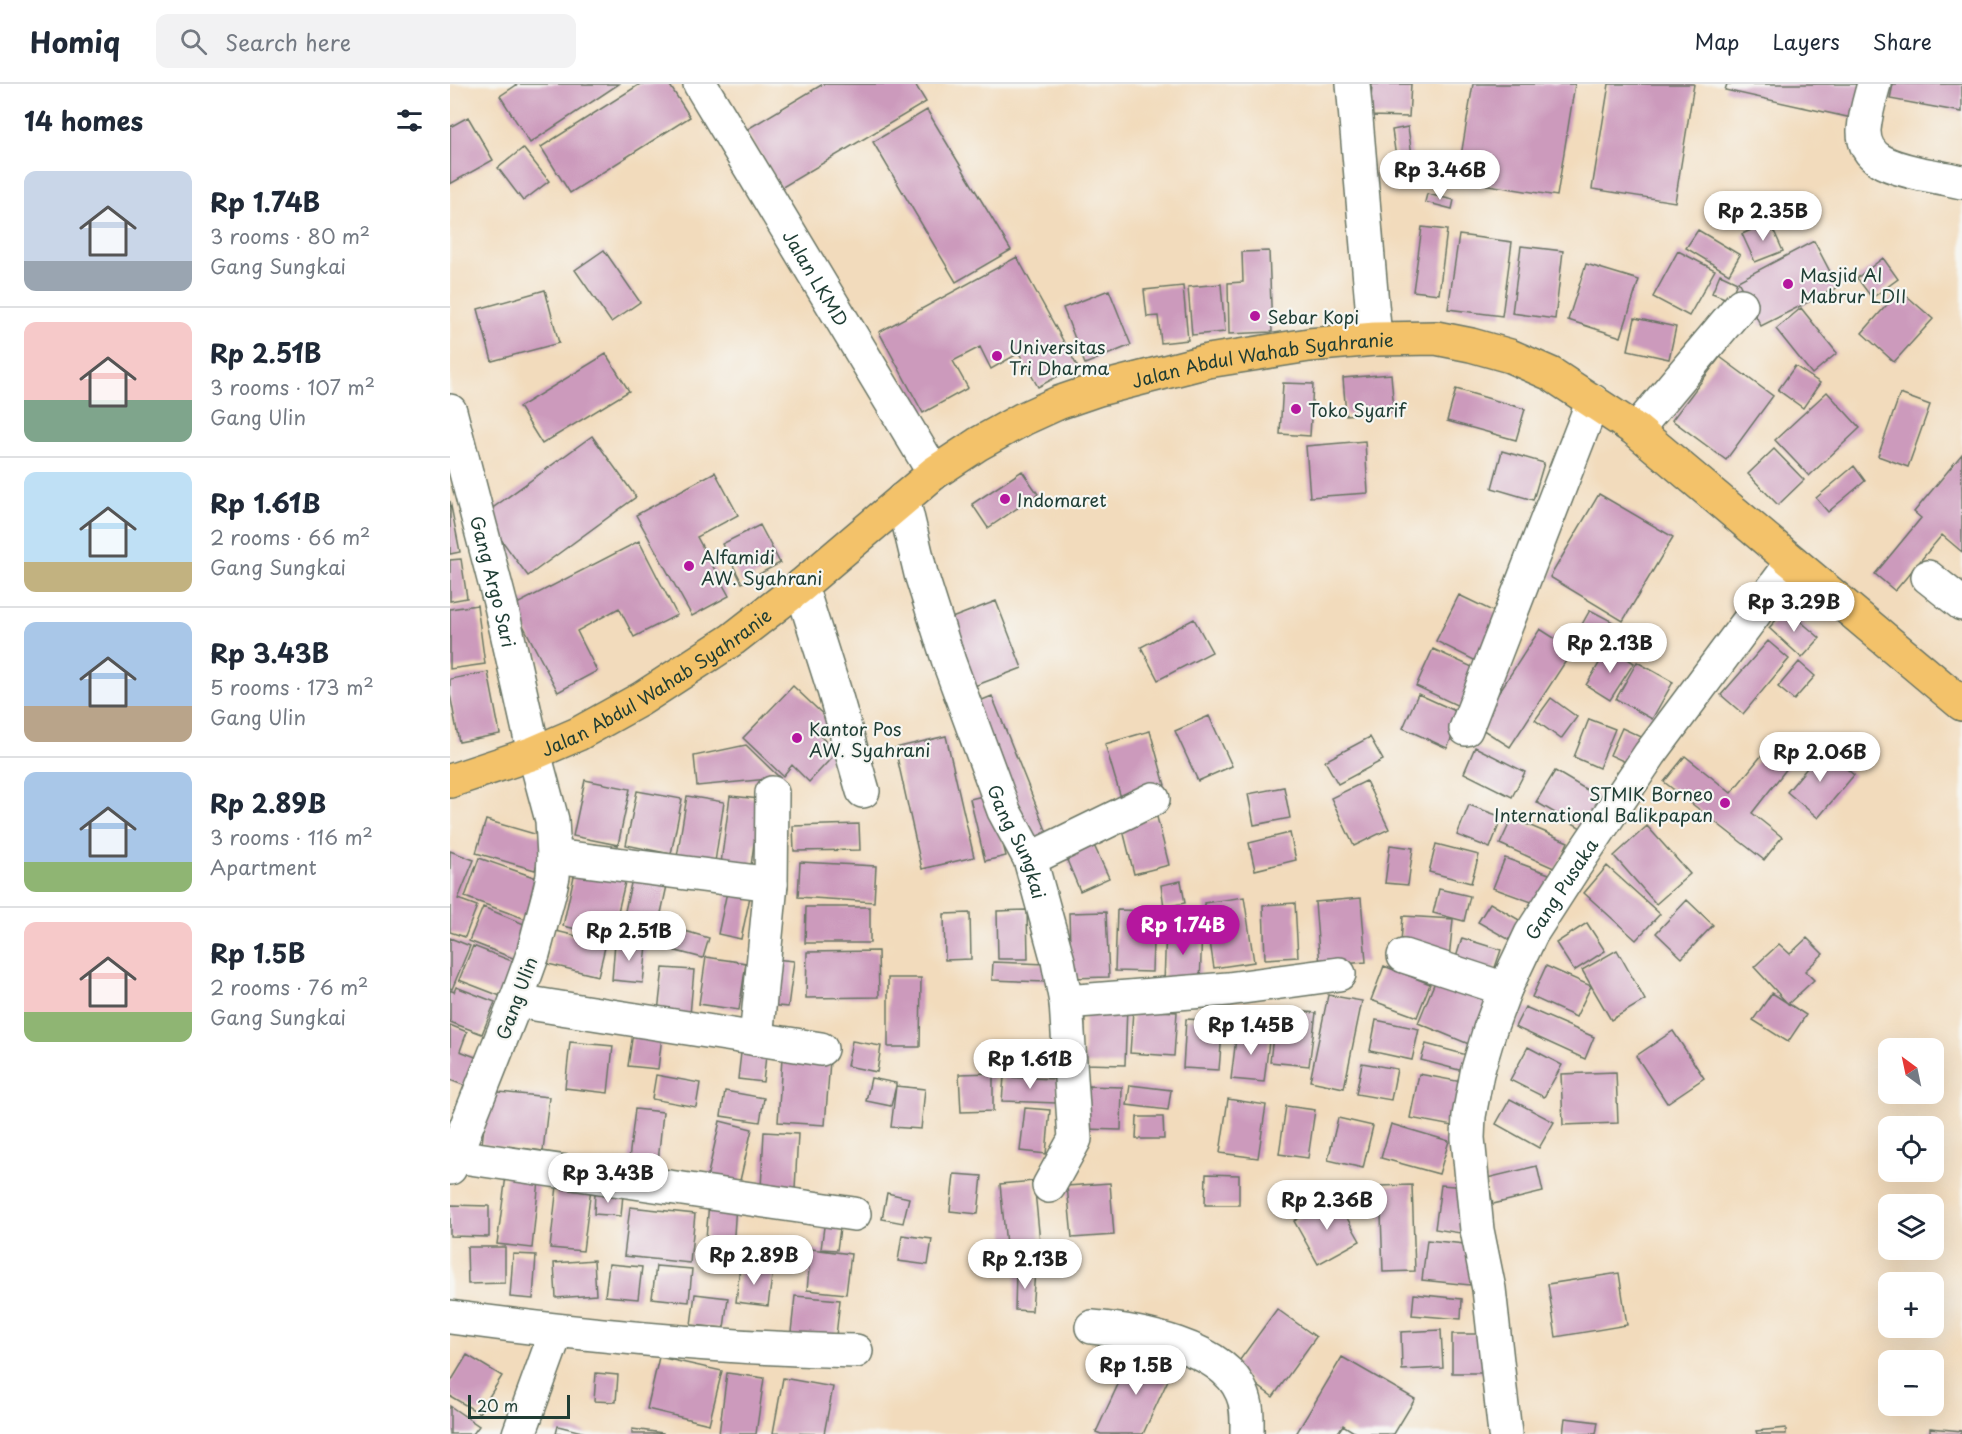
<!DOCTYPE html>
<meta charset="utf-8">
<style>
:root{--surface:#fff;--page:#f2f2f3;--text:#1f2937;--muted:#747a83;--line:#e0e1e3;--accent:#b5179e}
body{margin:0;font-family:"Playpen Sans",sans-serif;background:var(--page);color:var(--text);height:100vh;display:flex;flex-direction:column;font-size:22px;white-space:nowrap}
*{box-sizing:border-box;margin:0}
p{font-size:20px;color:var(--muted)}
.icon{flex:none;width:33px;height:33px;fill:none;stroke:currentColor;stroke-width:2;stroke-linecap:round;stroke-linejoin:round}
.map{position:relative;flex:1;overflow:hidden}
.details{display:flex;flex-direction:column;background:var(--surface);width:450px}
.details>*{flex:none}
.needle{width:39px;rotate:327deg}
.tools{position:absolute;left:1428px;top:954px;display:grid;gap:12px}
.tools a{display:grid;place-items:center;width:66px;height:66px;border-radius:12px;background:var(--surface);box-shadow:0 6px 24px #0002;font-size:30px}
.scale{position:absolute;left:18px;bottom:15px;width:102px;box-sizing:border-box;padding-left:6px;border:3px solid #1f3d34;border-top:0;font-size:16px;line-height:21px;white-space:nowrap;color:#1f3d34;-webkit-text-stroke:4px #f6f6f2;paint-order:stroke}
.price{position:absolute;translate:-50% -51px;padding:0 14px;border-radius:21px;background:#fff;color:#222;font-size:20px;line-height:39px;filter:drop-shadow(0 2px 3px #0008)}
.price::after{content:'';position:absolute;left:50%;top:36px;width:18px;height:14px;margin-left:-9px;background:inherit;clip-path:polygon(0 0,100% 0,50% 100%)}
.price.on{background:var(--accent);color:#fff}
ul{padding:0;list-style:none}
li{display:flex;align-items:center;gap:18px;height:150px;padding:0 24px}
li+li{border-top:2px solid var(--line)}
li span{display:grid;place-items:center;flex:none;width:168px;height:120px;border-radius:12px;color:#555}
li>.icon{margin-inline-start:auto}
span .icon{width:72px;height:72px;fill:#fffc;stroke-width:1}
li b{font-size:26px}
h2{display:flex;justify-content:space-between;align-items:center;height:72px;padding:0 24px;font-size:26px}
header{display:flex;align-items:center;gap:36px;box-sizing:border-box;height:84px;padding:0 30px;background:var(--surface);border-bottom:2px solid var(--line)}
header strong{font-size:28px}
nav{display:flex;gap:33px;margin-inline-start:auto;font-size:21px}
.search{width:420px;height:54px;background:var(--page);display:flex;align-items:center;gap:15px;box-sizing:border-box;padding:0 21px;border-radius:12px;color:var(--muted);font-size:22px}
main{display:flex;flex:1;min-height:0}
.map>svg:first-child{display:block}
</style>
<header>
<strong>Homiq</strong>
<div class="search"><svg class="icon" aria-label="search" viewBox="0 0 24 24"><circle cx="10" cy="10" r="6"/><path d="M15 15l6 6"/></svg>Search here</div>
<nav><a>Map</a><a>Layers</a><a>Share</a></nav>
</header>
<main>
<section class="details">
<h2>14 homes<svg class="icon" aria-label="filters" viewBox="0 0 24 24"><path d="M4 7h16M4 17h16"/><circle cx="9" cy="7" r="2"/><circle cx="15" cy="17" r="2"/></svg></h2>
<ul>
<li><span style="background:linear-gradient(#c9d6e8 75%,#9aa5b1 0)"><svg class="icon" aria-label="home" viewBox="0 0 24 24"><path d="M3 11l9-7 9 7M6 9v11h12V9"/></svg></span><div><b>Rp 1.74B</b><p>3 rooms · 80 m²</p><p>Gang Sungkai</p></div></li>
<li><span style="background:linear-gradient(#f6c9c9 65%,#7fa58c 0)"><svg class="icon" aria-label="home" viewBox="0 0 24 24"><path d="M3 11l9-7 9 7M6 9v11h12V9"/></svg></span><div><b>Rp 2.51B</b><p>3 rooms · 107 m²</p><p>Gang Ulin</p></div></li>
<li><span style="background:linear-gradient(#bfe0f5 75%,#c2b280 0)"><svg class="icon" aria-label="home" viewBox="0 0 24 24"><path d="M3 11l9-7 9 7M6 9v11h12V9"/></svg></span><div><b>Rp 1.61B</b><p>2 rooms · 66 m²</p><p>Gang Sungkai</p></div></li>
<li><span style="background:linear-gradient(#a9c7e8 70%,#b9a48a 0)"><svg class="icon" aria-label="home" viewBox="0 0 24 24"><path d="M3 11l9-7 9 7M6 9v11h12V9"/></svg></span><div><b>Rp 3.43B</b><p>5 rooms · 173 m²</p><p>Gang Ulin</p></div></li>
<li><span style="background:linear-gradient(#a9c7e8 75%,#8fb573 0)"><svg class="icon" aria-label="home" viewBox="0 0 24 24"><path d="M3 11l9-7 9 7M6 9v11h12V9"/></svg></span><div><b>Rp 2.89B</b><p>3 rooms · 116 m²</p><p>Apartment</p></div></li>
<li><span style="background:linear-gradient(#f6c9c9 75%,#8fb573 0)"><svg class="icon" aria-label="home" viewBox="0 0 24 24"><path d="M3 11l9-7 9 7M6 9v11h12V9"/></svg></span><div><b>Rp 1.5B</b><p>2 rooms · 76 m²</p><p>Gang Sungkai</p></div></li>
</ul>
</section>
<div class="map">
<svg width="1512" height="1350" viewBox="0 0 1512 1350">
<rect width="100%" height="100%" fill="#f6f6f2"/>
<filter id="ink" filterUnits="userSpaceOnUse"><feTurbulence type="fractalNoise" baseFrequency=".0167" numOctaves="2"/><feDisplacementMap in="SourceGraphic" scale="12" xChannelSelector="R" yChannelSelector="G"/><feConvolveMatrix kernelMatrix="1 2 1 2 8 2 1 2 1" color-interpolation-filters="sRGB"/></filter>
<filter id="wash" filterUnits="userSpaceOnUse"><feTurbulence type="fractalNoise" baseFrequency=".008" numOctaves="4" result="noise"/><feDisplacementMap in="SourceGraphic" scale="24" xChannelSelector="R" yChannelSelector="G"/><feGaussianBlur stdDeviation="1.35" result="paint"/><feColorMatrix in="noise" values="0 0 0 0 0 0 0 0 0 0 0 0 0 0 0 0 0 1.4 0 .05"/><feComposite in="paint" operator="in"/></filter>
<g filter="url(#wash)">
<rect width="100%" height="100%" fill="#f2dbbc"/>
<g id="blocks">
<path fill="#cc9abc" d="M68 0H169L80 59 50 12Z
M190 0H219L240 33 120 109 91 63Z
M373 0H465L476 18 331 104 296 46Z
M922 0H961L959 33 920 32Z
M1023 0H1125L1107 112 1007 96Z
M1159 0H1244L1225 118 1142 105Z
M1277 0H1420L1411 36 1275 6Z
M1443 0H1512V28L1440 15Z
M477 26 561 166 506 198 423 58Z
M18 33 43 76 0 100V43Z
M958 43 964 85 948 87 942 46Z
M73 64 99 97 73 117 48 84Z
M977 110 1004 116 1002 125 975 118Z
M1320 138 1333 167 1305 178 1292 150Z
M972 143 997 146 989 210 963 207Z
M1248 146 1290 171 1279 190 1236 164Z
M1009 151 1062 158 1052 232 998 225Z
M1364 157 1388 203 1311 242 1288 197Z
M1071 162 1113 167 1105 235 1062 229Z
M154 166 190 218 161 238 125 186Z
M819 167 822 248 779 250 778 199 793 198 792 168Z
M1228 167 1265 186 1239 232 1203 213Z
M567 173 627 282 588 303 569 269 541 285 530 263 503 277 518 304 473 329 429 248Z
M1433 174 1448 195 1422 214 1407 194Z
M1136 180 1189 196 1171 253 1118 236Z
M1270 190 1287 198 1280 216 1262 209Z
M771 200 775 248 742 251 738 203Z
M733 202 738 256 711 259 708 232 697 233 694 206Z
M95 206 109 259 42 277 28 225Z
M659 206 681 261 635 280 613 224Z
M1450 206 1483 235 1444 278 1412 249Z
M1351 224 1387 269 1362 290 1326 245Z
M1185 234 1226 243 1219 275 1178 266Z
M156 270 179 307 92 360 69 323Z
M1270 273 1323 312 1276 376 1222 336Z
M1345 282 1370 299 1353 324 1328 306Z
M941 290 944 327 896 331 893 294Z
M833 299 863 300 860 352 830 350Z
M1006 305 1075 325 1066 356 997 337Z
M1377 308 1410 344 1359 392 1325 356Z
M1450 310 1480 321 1458 383 1428 372Z
M142 352 186 413 78 492 33 431Z
M915 357 918 409 860 413 856 362Z
M1324 365 1354 396 1328 421 1298 390Z
M1052 367 1094 379 1083 416 1042 404Z
M1512 370V468L1492 451 1445 507 1425 490 1471 434 1464 428Z
M1404 382 1415 397 1378 428 1366 414Z
M572 387 588 410 538 444 522 420Z
M265 388 288 431 247 453 279 512 242 532 186 431Z
M1149 410 1223 453 1173 537 1100 493Z
M0 417 10 468 0 470Z
M310 441 330 479 292 499 272 460Z
M189 457 227 531 184 553 169 524 127 547 147 587 108 608 63 522Z
M11 475 17 514 0 517V476Z
M1009 511 1053 532 1030 579 986 557Z
M546 517 572 584 519 604 494 537Z
M27 521 35 580 0 585V525Z
M1336 525 1370 554 1352 574 1319 544Z
M1140 526 1163 538 1148 565 1125 553Z
M744 535 762 568 708 596 691 563Z
M1090 545 1123 566 1060 663 1027 642Z
M1318 557 1339 575 1293 630 1271 611Z
M1159 563 1184 579 1160 616 1136 601Z
M983 565 1033 588 1015 625 966 602Z
M1187 578 1223 598 1202 635 1166 615Z
M1349 578 1365 592 1344 616 1328 603Z
M38 588 50 650 9 658 0 610V595Z
M343 602 381 638 368 650 387 668 359 698 342 681 333 692 293 654Z
M968 610 1012 630 997 664 953 644Z
M542 612 598 751 576 760 520 621Z
M1101 614 1127 633 1111 655 1085 636Z
M759 632 782 682 748 697 725 647Z
M1139 635 1165 645 1149 684 1124 673Z
M1172 644 1196 655 1184 682 1160 671Z
M700 647 715 701 671 714 655 660Z
M496 652 524 773 472 785 445 664Z
M920 653 933 676 888 700 875 677Z
M296 661 330 694 247 702 244 672Z
M1025 663 1075 688 1062 713 1014 689Z
M1373 665 1404 691 1368 734 1337 708Z
M1316 666 1338 683 1302 729 1332 753 1314 776 1214 698 1235 672 1281 709Z
M1105 687 1154 716 1136 747 1086 718Z
M135 696 180 705 168 761 123 752Z
M916 697 939 745 904 762 881 714Z
M834 703 840 734 804 741 798 710Z
M187 707 232 715 221 770 176 761Z
M541 710 556 772 535 777 520 715Z
M237 712 274 718 265 778 227 773Z
M280 712 320 716 314 760 304 759 301 782 271 779Z
M1019 721 1052 733 1040 764 1007 751Z
M707 733 719 781 684 790 672 742Z
M1062 734 1118 758 1106 785 1050 760Z
M36 736 95 753 85 786 26 769Z
M409 740 410 766 344 767 343 742Z
M1197 742 1240 790 1206 820 1164 772Z
M840 749 846 776 805 786 799 759Z
M642 757 659 794 630 807 614 769Z
M986 760 1029 771 1021 799 979 788Z
M940 761 963 764 958 801 935 799Z
M0 767 24 776 8 815 27 822 15 853 0 848Z
M29 774 98 798 84 838 15 813Z
M1055 774 1102 791 1090 821 1043 804Z
M350 778 426 782 424 818 348 813Z
M1157 782 1210 830 1186 856 1134 809Z
M126 783 176 794 162 853 113 842Z
M183 790 218 797 205 857 170 850Z
M731 797 735 819 714 823 711 801Z
M278 803 301 808 291 855 268 850Z
M989 805 1020 812 1014 837 983 829Z
M794 813 804 878 764 884 754 819Z
M911 814 916 878 870 882 865 818Z
M1237 816 1263 841 1232 874 1206 849Z
M845 819 848 873 815 875 813 821Z
M1040 819 1076 840 1065 859 1028 838Z
M33 823 81 843 68 876 19 857Z
M356 823H420V859H355Z
M577 826 578 875H548L547 827Z
M667 826 704 827 702 888 665 887Z
M656 828 659 893 621 894 619 829Z
M520 829 521 875 495 876 494 830Z
M953 832 1003 835 999 875 950 872Z
M1137 839 1155 867 1124 887 1106 859Z
M218 842 259 854 253 874 211 863Z
M716 842 752 844 750 901 714 900Z
M106 847 156 859 148 892 98 880Z
M0 854 20 862 2 905 0 904Z
M1012 854 1051 866 1042 892 1004 880Z
M1357 854 1373 870 1355 887 1364 896 1338 920 1304 883 1329 860 1340 870Z
M165 858 197 861 193 899 162 896Z
M23 862 67 879 53 913 9 896Z
M1167 866 1195 916 1161 936 1132 886Z
M428 867 429 913 356 914 357 868Z
M256 873 296 879 289 926 249 920Z
M324 875 344 877 338 923 318 921Z
M543 878 596 880V898L542 896Z
M934 882 980 900 967 933 921 916Z
M1096 882 1141 902 1126 933 1082 913Z
M213 884 244 886 240 931 208 928Z
M989 888 1048 912 1026 963 968 939Z
M438 894H471L470 963H438Z
M6 903 45 918 32 950 0 938V906L4 908Z
M1322 909 1356 931 1338 958 1303 936Z
M878 911 912 917 894 1004 860 997Z
M635 920 677 921 675 981 634 980Z
M1075 923 1144 953 1135 975 1065 943Z
M826 925 866 929 859 982 820 978Z
M683 926 727 928 724 972 680 969Z
M736 935 773 937 769 986 733 984Z
M926 936 969 945 962 976 920 967Z
M0 941 17 948 10 967 28 974 18 1003 0 996Z
M787 946 820 949 814 998 781 995Z
M1223 947 1254 994 1217 1019 1186 972Z
M183 949 212 952 208 985 178 982Z
M402 957 431 962 427 988 397 982Z
M120 958 163 962 158 1009 115 1004Z
M976 960 1017 971 1013 987 971 976Z
M1078 963 1112 981 1094 1013 1060 996Z
M291 969 316 972 313 998 288 995Z
M332 974 380 977 375 1041 328 1038Z
M912 979 947 985 941 1016 906 1010Z
M1166 988 1168 1039 1113 1041 1111 990Z
M543 989V1027L511 1028 509 990Z
M969 990 1012 998 1002 1042 960 1034Z
M206 991 250 999 246 1023 202 1015Z
M554 993 608 995 607 1019 552 1017Z
M421 994 446 999V1002L475 1005 471 1045 441 1043 446 1002 441 1022 416 1017Z
M680 1001 721 1006 718 1026 677 1021Z
M635 1002 672 1003 671 1046 634 1045Z
M38 1007 99 1013 93 1067 32 1060Z
M275 1007 314 1014 310 1038 271 1032Z
M778 1015 816 1021 808 1074 770 1069Z
M1060 1015 1104 1038 1089 1064 1046 1040Z
M836 1022 865 1026 858 1074 829 1070Z
M575 1024 600 1026 596 1070 570 1067Z
M185 1025 213 1028 208 1078 179 1075Z
M687 1033H713L714 1055H686Z
M888 1034 923 1042 913 1084 878 1076Z
M270 1037 302 1045 289 1101 257 1094Z
M941 1040 999 1057 989 1090 931 1074Z
M314 1048 348 1050 345 1105 311 1104Z
M1087 1082 1093 1108 1043 1120 1037 1094Z
M57 1084 90 1087 82 1164 47 1160Z
M504 1090 532 1092 528 1130 500 1127Z
M756 1090 789 1091V1121H755Z
M108 1093 142 1096 133 1167 100 1164Z
M584 1097 591 1168 557 1171 550 1100Z
M660 1099 664 1151 622 1154 617 1102Z
M962 1101 965 1187 933 1188 930 1102Z
M991 1101 1016 1103 1010 1149 985 1145Z
M145 1108 173 1110 171 1132 144 1130Z
M437 1109 459 1114 453 1139 432 1135Z
M885 1113 910 1157 868 1180 844 1137Z
M259 1118 286 1120 282 1181 254 1179Z
M0 1121 39 1122V1153L0 1152Z
M180 1123 245 1130 240 1179 174 1172Z
M376 1128 392 1130 387 1166 371 1165Z
M452 1151 482 1155 478 1181 448 1177Z
M977 1156 1024 1161 1020 1201 972 1196Z
M17 1163H55V1199L18 1200Z
M361 1165 401 1170 396 1210 357 1206Z
M63 1170 86 1171 83 1215 60 1213Z
M144 1176 146 1211 106 1214 104 1179Z
M159 1180 192 1183 188 1215 155 1212Z
M206 1182 242 1185 239 1218 202 1214Z
M290 1182 323 1185 318 1222 286 1218Z
M566 1186 585 1187 582 1227 565 1226Z
M1169 1189 1177 1241 1106 1253 1098 1200Z
M245 1210 278 1214 274 1244 241 1241Z
M964 1210 1012 1215 1011 1235 962 1231Z
M345 1212 390 1216 385 1261 340 1257Z
M827 1225 866 1253 823 1313 784 1284Z
M991 1246 993 1284 952 1286 951 1248Z
M1002 1250H1034V1289H1002Z
M684 1266 724 1283 693 1350H651L646 1348Z
M17 1271 52 1292 29 1329 0 1312V1299Z
M209 1273 272 1287 259 1340 197 1325Z
M892 1273 965 1315 944 1350H907L893 1341 887 1350H846Z
M146 1289 168 1291 166 1318 144 1317Z
M277 1289 314 1294 306 1350H269Z
M333 1294 383 1303 374 1350 323 1349Z
M0 1322 29 1342 23 1350H0Z
M1115 1334 1148 1338 1146 1350H1113Z
M108 1342 136 1349V1350H106Z
M1336 1344V1350H1307L1306 1347Z
M1480 1344 1512 1347V1350H1480Z
M182 1345 213 1349V1350H182Z"/>
</g>
</g>
<g filter="url(#ink)">
<use href="#blocks" fill-opacity="0" stroke="#697464" stroke-width="1.5"/>
<g fill="none" stroke-linecap="round" stroke-linejoin="round">
<defs>
<g id="minor">
<path id="s1" d="M250 0 484 389"/>
<path d="M903 0 925 255"/>
<path d="M1424 0C1420 15 1415 30 1414 46 1413 78 1446 84 1471 90 1484 92 1498 95 1512 98"/>
<path id="s2" d="M0 327 51 522 84 669 102 736 104 772 103 792 99 810 83 870 66 917 0 1084"/>
<path d="M1186 346 1291 221"/>
<path id="s3" d="M453 415 471 490 499 578 554 727 580 775 608 877 616 918 625 1055 599 1102"/>
<path d="M1478 493 1512 520"/>
<path d="M351 502 384 606 413 707"/>
<path d="M1016 645 1143 317"/>
<path d="M104 772 321 800"/>
<path d="M580 775 703 715"/>
<path d="M954 872 1055 905"/>
<path d="M66 917 371 965"/>
<path d="M616 918 778 905 889 890"/>
<path d="M306 955 321 800 322 709"/>
<path d="M6 1072 404 1130"/>
<path d="M0 1233C134 1251 270 1264 406 1267"/>
<path d="M642 1243C687 1247 773 1262 792 1309 798 1322 797 1336 797 1350"/>
<path d="M69 1350 106 1248"/>
<path id="s4" d="M1055 1350 1039 1205 1027 1146 1018 1054 1019 1032 1027 989 1040 945 1055 905 1081 850 1125 782 1200 670 1342 479"/>
</g>
<g id="major">
<path id="s5" d="M0 697 84 669 128 650 191 615 283 555 351 502 484 389 528 360 573 335 608 319 649 305 758 277 859 261 925 255 986 254 1021 261 1060 272 1101 290 1186 346 1512 620"/>
</g>
</defs>
<use href="#minor" stroke="#697464" stroke-width="36"/>
<use href="#major" stroke="#697464" stroke-width="36"/>
<use href="#minor" stroke="#fff" stroke-width="33"/>
<use href="#major" stroke="#f3c26a" stroke-width="33"/>
</g>
</g>
<g fill="#b5179e" stroke="#f6f6f2" stroke-width="2">
<circle cx="1338" cy="200" r="6"/>
<circle cx="805" cy="232" r="6"/>
<circle cx="547" cy="272" r="6"/>
<circle cx="846" cy="325" r="6"/>
<circle cx="555" cy="415" r="6"/>
<circle cx="239" cy="482" r="6"/>
<circle cx="347" cy="654" r="6"/>
<circle cx="1275" cy="719" r="6"/>
</g>
<g text-anchor="middle" dominant-baseline="central" stroke-width="4.5" stroke-linejoin="round" paint-order="stroke">
<g font-size="18" fill="#1f3d34" stroke="#f6f6f2" text-anchor="start">
<text x="1350" y="190">Masjid Al<tspan x="1350" dy="21">Mabrur LDII</tspan></text>
<text x="817" y="232">Sebar Kopi</text>
<text x="559" y="262">Universitas<tspan x="559" dy="21">Tri Dharma</tspan></text>
<text x="858" y="325">Toko Syarif</text>
<text x="567" y="415">Indomaret</text>
<text x="251" y="472">Alfamidi<tspan x="251" dy="21">AW. Syahrani</tspan></text>
<text x="359" y="644">Kantor Pos<tspan x="359" dy="21">AW. Syahrani</tspan></text>
<text x="1263" y="709" text-anchor="end">STMIK Borneo<tspan x="1263" dy="21">International Balikpapan</tspan></text>
</g>
<g font-size="18" fill="#1f3d34" stroke="#f6f6f2">
<text stroke="none"><textPath href="#s1" startOffset="226">Jalan LKMD</textPath></text>
<text stroke="none"><textPath href="#s5" startOffset="932">Jalan Abdul Wahab Syahranie</textPath></text>
<text stroke="none"><textPath href="#s2" startOffset="176">Gang Argo Sari</textPath></text>
<text stroke="none"><textPath href="#s5" startOffset="230">Jalan Abdul Wahab Syahranie</textPath></text>
<text stroke="none"><textPath href="#s3" startOffset="362">Gang Sungkai</textPath></text>
<text stroke="none"><textPath href="#s4" startOffset="568">Gang Pusaka</textPath></text>
<text transform="translate(66 914) rotate(-70)">Gang Ulin</text>
</g>
</g>
</svg>
<div class="tools">
<a><svg class="needle" viewBox="-14 -14 28 28"><path d="M0-13l5 13h-10z" fill="#e53935"/><path d="M0 13l5-13h-10z" fill="#747a83"/></svg></a>
<a><svg class="icon" aria-label="locate" viewBox="0 0 24 24"><circle cx="12" cy="12" r="6"/><path d="M12 2v4M12 18v4M2 12h4M18 12h4"/></svg></a>
<a><svg class="icon" aria-label="layers" viewBox="0 0 24 24"><path d="M12 4l9 5-9 5-9-5zM3 14l9 5 9-5"/></svg></a>
<a>+</a>
<a>−</a>
</div>
<div class="scale">20 m</div>
<b class="price" style="left:990px;top:117px">Rp 3.46B</b>
<b class="price" style="left:1313px;top:158px">Rp 2.35B</b>
<b class="price" style="left:1344px;top:549px">Rp 3.29B</b>
<b class="price" style="left:1160px;top:590px">Rp 2.13B</b>
<b class="price" style="left:1370px;top:699px">Rp 2.06B</b>
<b class="price on" style="left:733px;top:872px">Rp 1.74B</b>
<b class="price" style="left:179px;top:878px">Rp 2.51B</b>
<b class="price" style="left:801px;top:972px">Rp 1.45B</b>
<b class="price" style="left:580px;top:1006px">Rp 1.61B</b>
<b class="price" style="left:158px;top:1120px">Rp 3.43B</b>
<b class="price" style="left:877px;top:1147px">Rp 2.36B</b>
<b class="price" style="left:304px;top:1202px">Rp 2.89B</b>
<b class="price" style="left:575px;top:1206px">Rp 2.13B</b>
<b class="price" style="left:686px;top:1312px">Rp 1.5B</b>
</div>
</main>
